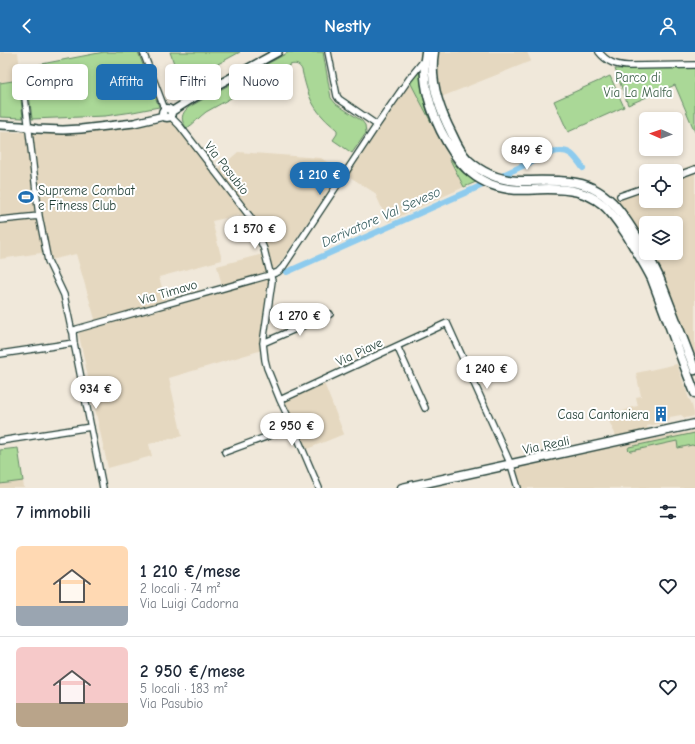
<!DOCTYPE html>
<html lang="it">
<meta charset="utf-8">
<style>
:root{--surface:#fff;--page:#f2f2f3;--text:#1f2937;--muted:#747a83;--line:#e0e1e3;--accent:#1f6fb2}
body{margin:0;font-family:"Comic Neue",sans-serif;background:var(--page);color:var(--text);height:100vh;display:flex;flex-direction:column;font-size:15px;white-space:nowrap}
*{box-sizing:border-box;margin:0}
p{font-size:13px;color:var(--muted)}
.icon{flex:none;width:22px;height:22px;fill:none;stroke:currentColor;stroke-width:2;stroke-linecap:round;stroke-linejoin:round}
.map{position:relative;height:436px;overflow:hidden}
.details{display:flex;flex-direction:column;background:var(--surface);flex:1}
.details>*{flex:none}
.guide{position:absolute;left:12px;top:12px;width:400px;height:36px;display:flex;gap:8px}
.needle{width:26px;rotate:272deg}
.fabs{position:absolute;left:639px;top:60px;display:grid;gap:8px}
.fabs a{display:grid;place-items:center;width:44px;height:44px;border-radius:6px;background:var(--surface);box-shadow:0 2px 6px #0003;font-size:20px}
.price{position:absolute;translate:-50% -34px;padding:0 9px;border-radius:14px;background:#fff;color:#222;font-size:13px;line-height:26px;filter:drop-shadow(0 1px 2px #0008)}
.price::after{content:'';position:absolute;left:50%;top:24px;width:12px;height:9px;margin-left:-6px;background:inherit;clip-path:polygon(0 0,100% 0,50% 100%)}
.price.active{background:var(--accent);color:#fff}
ul{padding:0;list-style:none}
li{display:flex;align-items:center;gap:12px;height:100px;padding:0 16px}
li+li{border-top:1px solid var(--line)}
li span{display:grid;place-items:center;flex:none;width:112px;height:80px;border-radius:6px;color:#555}
li>.icon{margin-inline-start:auto}
span .icon{width:48px;height:48px;fill:#fffc;stroke-width:1}
li b{font-size:17px}
h2{display:flex;justify-content:space-between;align-items:center;height:48px;padding:0 16px;font-size:17px}
.chip{padding:0 14px;border-radius:6px;background:var(--surface);box-shadow:0 2px 6px #0003;font-size:14px;line-height:36px}
.chip.active{background:var(--accent);color:#fff}
header{display:flex;justify-content:space-between;align-items:center;height:52px;padding:0 16px;background:var(--accent);color:#fff;font-size:18px;font-weight:800}
.map>svg:first-child{display:block}
</style>
<header><svg class="icon" aria-label="back" viewBox="0 0 24 24"><path d="M15 5l-7 7 7 7"/></svg>Nestly<svg class="icon" aria-label="person" viewBox="0 0 24 24"><circle cx="12" cy="8" r="4"/><path d="M4 21q1-7 8-7t8 7"/></svg></header>
<div class="map">
<svg width="695" height="436" viewBox="0 0 695 436">
<rect width="100%" height="100%" fill="#f0e8da"/>
<filter id="ink" filterUnits="userSpaceOnUse"><feTurbulence type="fractalNoise" baseFrequency=".025" numOctaves="2"/><feDisplacementMap in="SourceGraphic" scale="8" xChannelSelector="R" yChannelSelector="G"/><feConvolveMatrix kernelMatrix="1 2 1 2 8 2 1 2 1" color-interpolation-filters="sRGB"/></filter>
<g filter="url(#ink)">
<path fill="#e5d8c0" fill-rule="evenodd" d="M0 0H18L21 27 0 31Z
M440 0H527L531 9 441 45 436 24Z
M409 27 464 135 388 170 375 141 347 123Z
M173 70 213 122 238 100 321 106 341 120 280 211 272 219 275 230 265 294 259 299 169 326 182 384 149 392 152 404 108 416 78 279 97 274 76 202 50 208 48 200 0 207V80H86L116 77 155 71ZM245 162 249 167 262 197 263 202 217 214 222 234 166 250 159 225 222 208 212 169Z
M695 112V305L661 221 651 201H676V171H646V193L613 147 619 141 646 131V149H676V119Z
M677 312 689 347 691 350 695 364 685 366 681 363 670 365 668 370 647 374 649 381 618 388 608 367 622 361V360L632 355 638 354 636 345 641 344 636 321Z
M324 331 344 382 307 397 285 352 286 348Z
M695 379V436H520L513 414 571 402Z
M23 429 24 436H0V432Z"/>
<path fill="#aad897" stroke="#648a66" d="M104 0H138L159 55 133 60 105 64 32 67 26 15Z
M170 0H240L181 32Z
M289 0H323L331 46 336 52 362 69 365 73 366 81 352 101 333 88 337 82V78C333 74 327 70 323 65 310 52 306 36 302 18 300 13 296 11 290 13L206 60C199 65 194 72 187 76 180 69 181 61 189 55Z
M695 16V80L675 33 628 53 615 17Z
M419 17H421C422 36 424 53 431 70L410 30Z
M610 24 624 55 568 80 554 49Z
M19 28 23 66 0 65V31Z
M449 106 462 120 476 130 464 135Z
M695 381V394L692 393 678 396 677 389 631 399H630L628 397 629 395Z
M18 396 23 429 0 432V398Z"/>
<g fill="none" stroke-linecap="round" stroke-linejoin="round">
<path stroke="#8dcbee" stroke-width="6" d="M505 122 553 100C569 96 574 103 583 116
M287 220 485 132"/>
<defs>
<path id="minor" d="M143 0 165 58
M328 0 337 44 339 47 377 73
M599 0C607 10 615 13 628 14L695 13
M22 20 39 164 48 209 64 243 71 276 73 281 74 291 103 436
M170 64 180 74 251 166 264 197 272 229 263 291 265 308 267 316 280 348 293 375 319 436
M676 124 695 117
M620 144 646 135
M0 168 39 164
M73 281 74 278 77 277 270 223 278 220 283 215 377 73 409 27 425 7
M263 291 330 262
M397 294 425 356
M0 302 74 291
M280 348 447 271 511 413 518 436
M0 389 91 375
M225 400 293 375"/>
<path id="tertiary" d="M162.5 61a4.5 4.5 0 1 1 9 0a4.5 4.5 0 1 1-9 0Z
M171 60 190 48 278 0
M0 73 21 74 37 77 63 78 81 77 134 71 164 64"/>
<path id="secondary" d="M426 0C421 28 429 54 441 79 456 109 473 132 509 137 522 139 535 137 548 137 568 137 586 139 602 152 613 161 620 173 628 185 636 199 645 213 652 227 657 240 662 254 667 267 676 292 685 316 695 341
M434 0C429 29 439 57 452 82 456 91 461 101 468 108 482 121 499 128 518 129 535 129 553 128 570 130 611 134 627 169 646 200
M647 201 659 225 695 318
M402 436 695 372"/>
</defs>
<use href="#minor" stroke="#1f3d34" stroke-width="8"/>
<use href="#tertiary" stroke="#1f3d34" stroke-width="10"/>
<use href="#secondary" stroke="#1f3d34" stroke-width="11"/>
<use href="#minor" stroke="#fff" stroke-width="5.5"/>
<use href="#tertiary" stroke="#fff" stroke-width="7"/>
<use href="#secondary" stroke="#fff" stroke-width="8"/>
</g>
</g>
<defs>
<symbol id="stadium-bare" viewBox="-9 -9 18 18"><path d="M0-5a6.5 5 0 1 0 0 10a6.5 5 0 1 0 0-10ZM-3.5-1.8h7v3.6h-7Z" fill="#1f6fb2" stroke="#fff" stroke-width="2.5" paint-order="stroke"/></symbol>
<symbol id="building-bare" viewBox="-9 -9 18 18"><path d="M-4-6H4V6H1V3H-1V6H-4ZM-2.5-4.3h1.7v1.8h-1.7ZM.8-4.3h1.7v1.8H.8ZM-2.5-1h1.7V.8h-1.7ZM.8-1h1.7V.8H.8Z" fill="#1f6fb2" stroke="#fff" stroke-width="2.5" paint-order="stroke"/></symbol>
</defs>
<g fill-rule="evenodd">
<use href="#stadium-bare" x="15" y="134" width="22" height="22"/>
<use href="#building-bare" x="650" y="351" width="22" height="22"/>
</g>
<g text-anchor="middle" dominant-baseline="central" stroke-width="4" stroke-linejoin="round" paint-order="stroke">
<g font-size="13" fill="#42644d" stroke="#fff">
<text x="638" y="25">Parco di<tspan x="638" dy="15">Via La Malfa</tspan></text>
</g>
<g font-size="13" fill="#1f3d34" stroke="#fff">
<text transform="translate(227 116) rotate(52)">Via Pasubio</text>
<text transform="translate(168 240) rotate(-16)">Via Timavo</text>
<text transform="translate(359 300) rotate(-25)">Via Piave</text>
<text transform="translate(546 393) rotate(-12)">Via Reali</text>
</g>
<g font-size="13" fill="#1f3d34" stroke="#fff" text-anchor="start">
<text x="38" y="138">Supreme Combat<tspan x="38" dy="15">e Fitness Club</tspan></text>
<text x="649" y="362" text-anchor="end">Casa Cantoniera</text>
</g>
<g font-size="14" font-style="italic" fill="#3a6062" stroke="#fff">
<text transform="translate(381 165) rotate(-24)">Derivatore Val Seveso</text>
</g>
</g>
</svg>
<div class="fabs">
<a><svg class="needle" viewBox="-14 -14 28 28"><path d="M0-13l5 13h-10z" fill="#e53935"/><path d="M0 13l5-13h-10z" fill="#747a83"/></svg></a>
<a><svg class="icon" aria-label="locate" viewBox="0 0 24 24"><circle cx="12" cy="12" r="6"/><path d="M12 2v4M12 18v4M2 12h4M18 12h4"/></svg></a>
<a><svg class="icon" aria-label="layers" viewBox="0 0 24 24"><path d="M12 4l9 5-9 5-9-5zM3 14l9 5 9-5"/></svg></a>
</div>
<b class="price" style="left:527px;top:119px">849 €</b>
<b class="price active" style="left:320px;top:144px">1 210 €</b>
<b class="price" style="left:255px;top:198px">1 570 €</b>
<b class="price" style="left:300px;top:285px">1 270 €</b>
<b class="price" style="left:487px;top:338px">1 240 €</b>
<b class="price" style="left:96px;top:358px">934 €</b>
<b class="price" style="left:292px;top:395px">2 950 €</b>
<div class="guide">
<a class="chip">Compra</a>
<a class="chip active">Affitta</a>
<a class="chip">Filtri</a>
<a class="chip">Nuovo</a>
</div>
</div>
<section class="details">
<h2>7 immobili<svg class="icon" aria-label="filters" viewBox="0 0 24 24"><path d="M4 7h16M4 17h16"/><circle cx="9" cy="7" r="2"/><circle cx="15" cy="17" r="2"/></svg></h2>
<ul>
<li><span style="background:linear-gradient(#ffd9b3 75%,#9aa5b1 0)"><svg class="icon" aria-label="home" viewBox="0 0 24 24"><path d="M3 11l9-7 9 7M6 9v11h12V9"/></svg></span><div><b>1 210 €/mese</b><p>2 locali · 74 m²</p><p>Via Luigi Cadorna</p></div><svg class="icon" aria-label="heart" viewBox="0 0 24 24"><path d="M12 20l-8-8c-3-5 5-10 8-4 3-6 11-1 8 4z"/></svg></li>
<li><span style="background:linear-gradient(#f6c9c9 70%,#b9a48a 0)"><svg class="icon" aria-label="home" viewBox="0 0 24 24"><path d="M3 11l9-7 9 7M6 9v11h12V9"/></svg></span><div><b>2 950 €/mese</b><p>5 locali · 183 m²</p><p>Via Pasubio</p></div><svg class="icon" aria-label="heart" viewBox="0 0 24 24"><path d="M12 20l-8-8c-3-5 5-10 8-4 3-6 11-1 8 4z"/></svg></li>
</ul>
</section>
